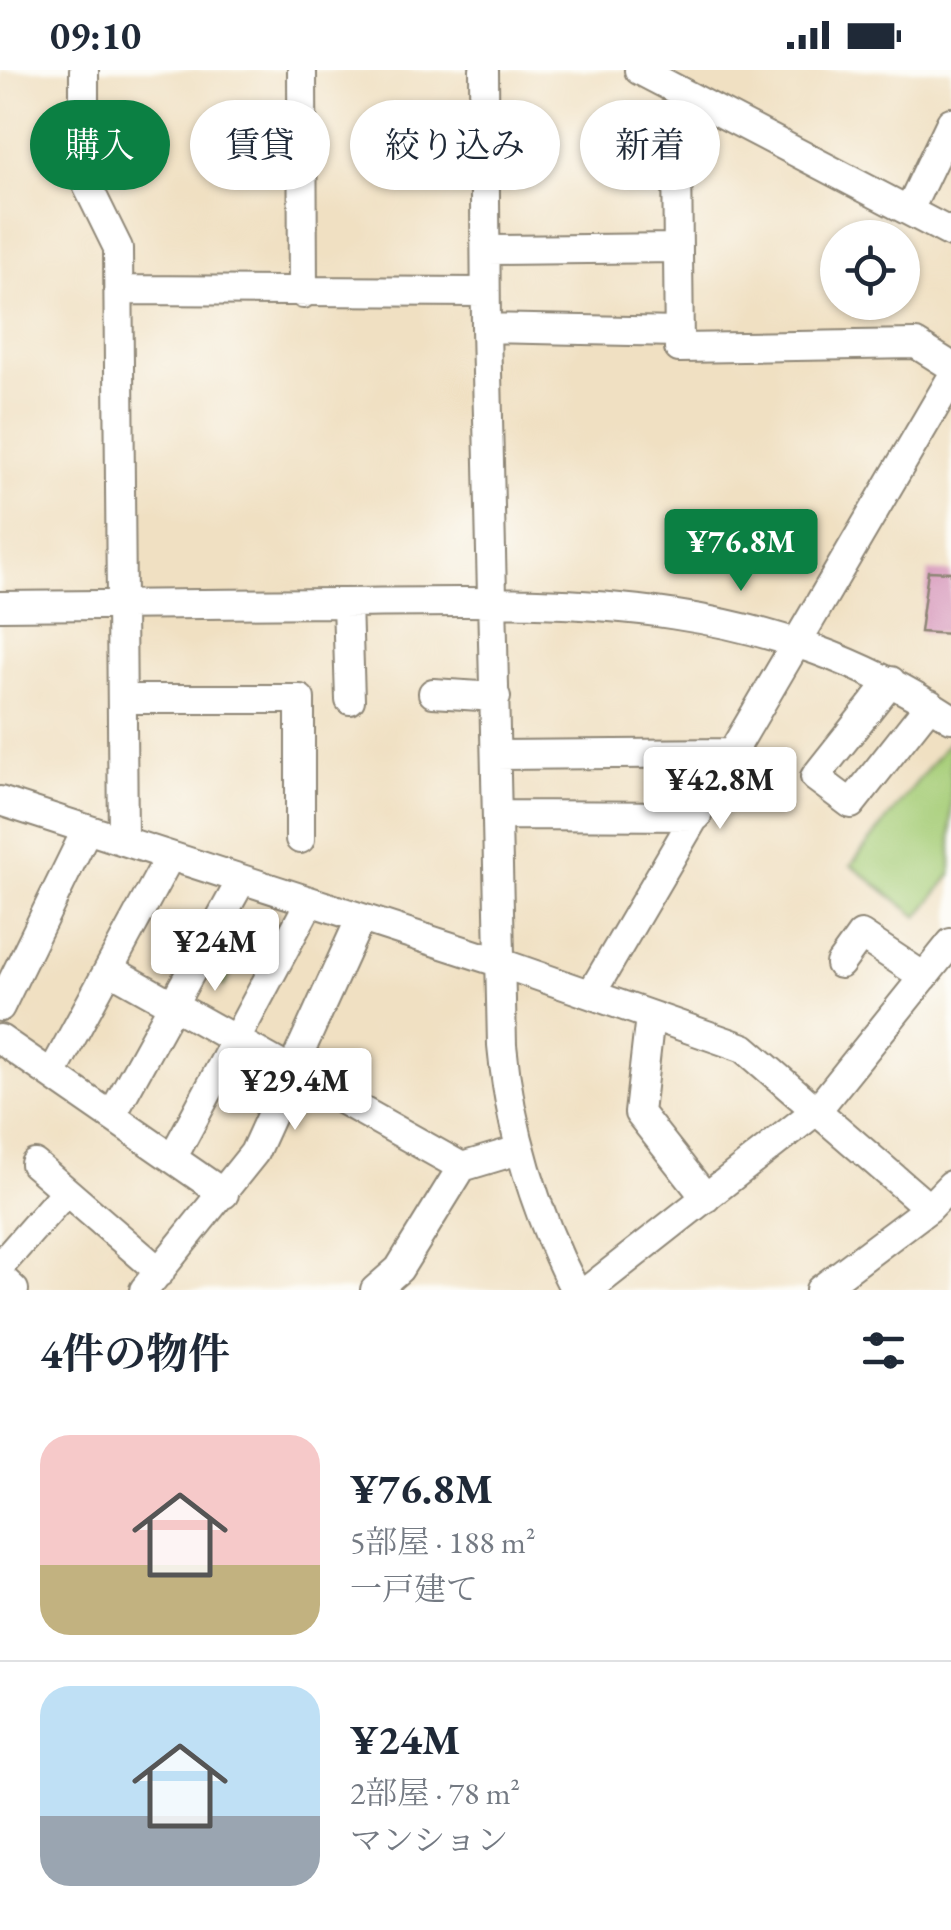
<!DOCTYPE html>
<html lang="ja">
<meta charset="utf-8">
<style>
:root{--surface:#fff;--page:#f2f2f3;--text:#1f2937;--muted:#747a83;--line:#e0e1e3;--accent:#0b8043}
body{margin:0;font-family:"EB Garamond","Noto Serif JP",serif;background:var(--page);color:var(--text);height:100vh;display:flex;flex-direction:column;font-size:38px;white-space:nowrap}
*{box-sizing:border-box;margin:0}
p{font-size:32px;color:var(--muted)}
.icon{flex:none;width:55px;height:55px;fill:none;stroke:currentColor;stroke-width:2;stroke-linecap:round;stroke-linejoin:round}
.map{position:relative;height:1220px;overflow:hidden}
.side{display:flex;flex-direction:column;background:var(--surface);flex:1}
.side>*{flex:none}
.top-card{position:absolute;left:30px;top:30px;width:892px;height:90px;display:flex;gap:20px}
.tools{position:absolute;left:820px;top:150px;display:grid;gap:20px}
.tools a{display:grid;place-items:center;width:100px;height:100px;border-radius:50%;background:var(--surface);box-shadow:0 2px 8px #0004;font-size:50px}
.price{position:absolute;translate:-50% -85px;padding:0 22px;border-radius:10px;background:#fff;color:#222;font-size:32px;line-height:65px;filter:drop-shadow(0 2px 5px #0008)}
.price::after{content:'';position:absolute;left:50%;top:60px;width:30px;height:22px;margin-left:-15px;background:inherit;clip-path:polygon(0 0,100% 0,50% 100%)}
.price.on{background:var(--accent);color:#fff}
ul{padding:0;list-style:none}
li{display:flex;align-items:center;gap:30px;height:250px;padding:0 40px}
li+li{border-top:2px solid var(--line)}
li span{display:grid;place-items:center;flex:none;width:280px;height:200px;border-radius:30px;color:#555}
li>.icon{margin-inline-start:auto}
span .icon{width:120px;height:120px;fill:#fffc;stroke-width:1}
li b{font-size:42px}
h2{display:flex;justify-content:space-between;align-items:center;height:120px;padding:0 40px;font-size:42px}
.tag{padding:0 35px;border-radius:45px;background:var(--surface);box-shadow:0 2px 8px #0004;font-size:35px;line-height:90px}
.tag.on{background:var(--accent);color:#fff}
.status{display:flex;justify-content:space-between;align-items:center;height:70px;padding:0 50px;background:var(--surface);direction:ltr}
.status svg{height:28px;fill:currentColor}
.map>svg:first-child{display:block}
</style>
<div class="status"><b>09:10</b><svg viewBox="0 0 49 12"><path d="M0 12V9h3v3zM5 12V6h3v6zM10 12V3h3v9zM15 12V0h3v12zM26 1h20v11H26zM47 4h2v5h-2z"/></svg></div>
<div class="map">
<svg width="951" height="1220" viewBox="0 0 951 1220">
<rect width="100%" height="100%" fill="#fdfcf7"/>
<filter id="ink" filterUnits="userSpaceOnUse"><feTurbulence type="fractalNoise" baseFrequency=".01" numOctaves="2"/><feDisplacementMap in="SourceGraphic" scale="20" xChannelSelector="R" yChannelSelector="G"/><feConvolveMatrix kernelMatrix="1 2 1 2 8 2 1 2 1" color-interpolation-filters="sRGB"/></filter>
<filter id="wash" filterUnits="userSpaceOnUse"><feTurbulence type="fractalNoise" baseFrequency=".0048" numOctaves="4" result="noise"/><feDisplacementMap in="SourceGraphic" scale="40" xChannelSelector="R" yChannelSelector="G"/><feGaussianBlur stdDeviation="2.25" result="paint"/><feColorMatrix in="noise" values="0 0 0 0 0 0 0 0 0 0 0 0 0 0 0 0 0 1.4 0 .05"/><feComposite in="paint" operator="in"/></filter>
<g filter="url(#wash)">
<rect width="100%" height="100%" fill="#f0e0c2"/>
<path fill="#a7ce79" stroke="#697c52" stroke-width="2.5" d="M951 669V805L918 847 851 795Z
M229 851 252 864 224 916 201 901Z"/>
<g id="blocks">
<path fill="#d491b7" d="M928 501 951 502V564L920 562Z"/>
</g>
</g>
<g filter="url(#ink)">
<use href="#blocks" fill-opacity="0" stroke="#8e8676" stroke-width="2.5"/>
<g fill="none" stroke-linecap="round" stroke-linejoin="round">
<defs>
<path id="minor" d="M84 0V109L118 178 123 770
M302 0 303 224
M484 0 486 258 502 975C510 1062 535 1142 575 1220
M639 0 951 163
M701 36 677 89 679 278 916 274 951 296
M909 140 951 52
M487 180 678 178
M119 220 485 222
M486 258 679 262
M347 533 350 630
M0 536C114 534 228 534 342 533 564 531 757 521 951 648
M891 611 815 707 851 734 930 634
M433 623 496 627
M123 629H300V769
M497 685 734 683
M0 731 501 893 744 978 929 1138
M498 745 697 746
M840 894 861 865 924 907
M109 899 462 1097
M591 924 951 309
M0 937 87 759
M650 946 639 1043 706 1128
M0 969 224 1124
M52 1004 170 786
M112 1045 241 811
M173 1087 309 833
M35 1094 160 1202
M0 1196 66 1121
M0 1207 14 1220
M144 1220 254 1083 360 850
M375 1220 399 1199 462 1097 519 1080
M588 1220 817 1040 951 873
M820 1220 929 1138 951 1115"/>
</defs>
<use href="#minor" stroke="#8e8676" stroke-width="32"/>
<use href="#minor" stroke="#fff" stroke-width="28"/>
</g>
</g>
</svg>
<div class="tools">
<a><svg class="icon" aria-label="locate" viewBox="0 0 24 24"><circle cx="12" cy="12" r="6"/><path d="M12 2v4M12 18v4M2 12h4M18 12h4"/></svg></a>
</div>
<b class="price on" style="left:741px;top:524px">¥76.8M</b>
<b class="price" style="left:720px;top:762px">¥42.8M</b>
<b class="price" style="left:215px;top:924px">¥24M</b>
<b class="price" style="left:295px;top:1063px">¥29.4M</b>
<div class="top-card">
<a class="tag on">購入</a>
<a class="tag">賃貸</a>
<a class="tag">絞り込み</a>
<a class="tag">新着</a>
</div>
</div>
<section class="side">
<h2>4件の物件<svg class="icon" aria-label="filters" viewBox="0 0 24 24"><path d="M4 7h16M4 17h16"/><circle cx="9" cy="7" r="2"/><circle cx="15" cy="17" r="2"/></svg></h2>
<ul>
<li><span style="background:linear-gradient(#f6c9c9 65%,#c2b280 0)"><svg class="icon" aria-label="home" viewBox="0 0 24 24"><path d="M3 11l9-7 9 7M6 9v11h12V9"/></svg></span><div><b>¥76.8M</b><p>5部屋 · 188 m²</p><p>一戸建て</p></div></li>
<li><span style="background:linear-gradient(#bfe0f5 65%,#9aa5b1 0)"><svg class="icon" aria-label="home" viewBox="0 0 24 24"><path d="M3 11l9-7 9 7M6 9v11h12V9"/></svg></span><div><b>¥24M</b><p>2部屋 · 78 m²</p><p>マンション</p></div></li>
</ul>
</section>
